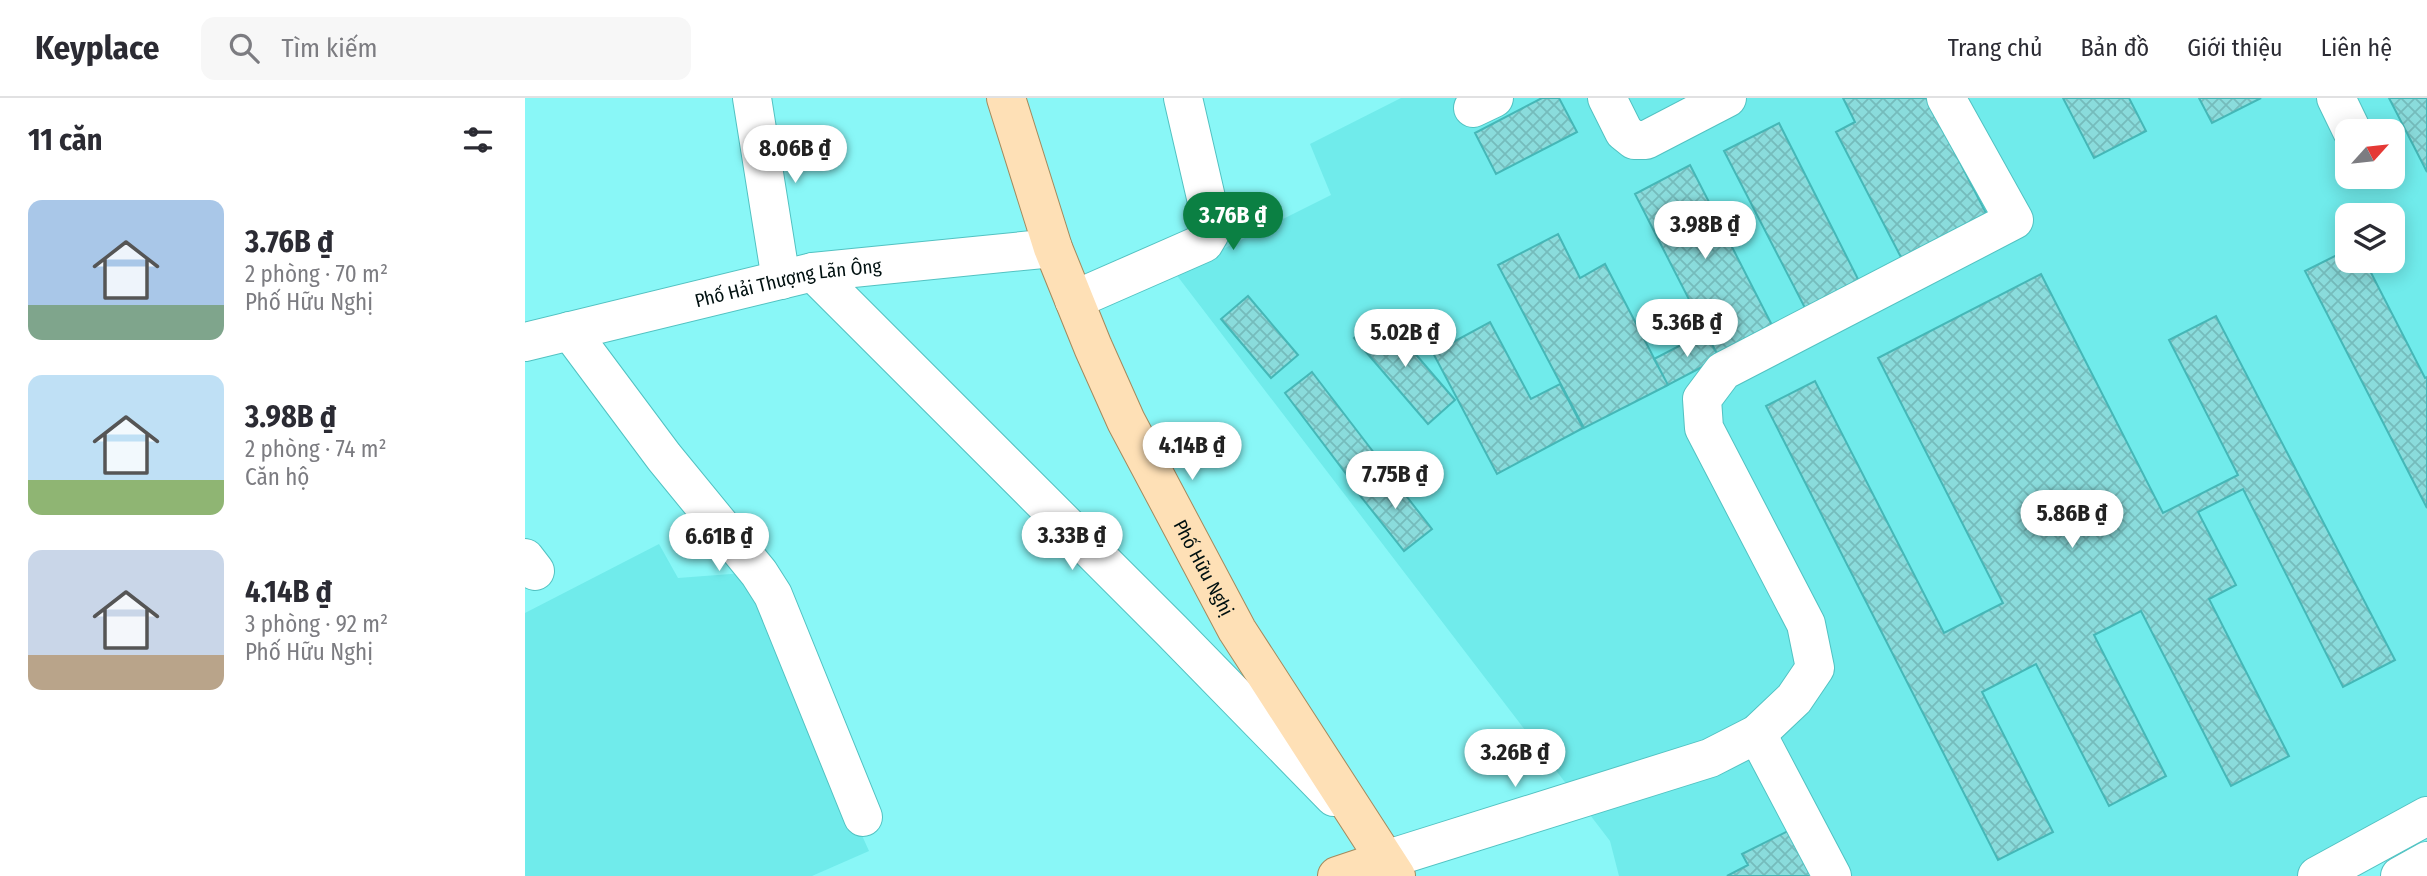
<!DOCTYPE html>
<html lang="vi">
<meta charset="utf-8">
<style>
:root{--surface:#fff;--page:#f7f7f7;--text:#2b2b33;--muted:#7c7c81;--line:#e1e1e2;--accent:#0b8043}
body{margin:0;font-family:"Fira Sans Condensed",sans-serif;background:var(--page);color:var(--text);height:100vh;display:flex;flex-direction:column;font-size:26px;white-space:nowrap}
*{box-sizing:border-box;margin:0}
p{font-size:23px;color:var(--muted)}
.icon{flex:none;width:38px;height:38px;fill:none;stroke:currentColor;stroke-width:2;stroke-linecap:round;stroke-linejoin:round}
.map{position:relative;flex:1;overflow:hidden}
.sheet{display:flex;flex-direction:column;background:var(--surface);width:525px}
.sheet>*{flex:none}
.needle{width:46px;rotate:63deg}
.controls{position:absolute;left:1810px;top:21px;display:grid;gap:14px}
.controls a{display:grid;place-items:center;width:70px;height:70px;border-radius:14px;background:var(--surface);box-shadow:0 4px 18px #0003;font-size:35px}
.price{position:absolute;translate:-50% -60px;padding:0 16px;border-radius:24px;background:#fff;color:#222;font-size:23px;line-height:46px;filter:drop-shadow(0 2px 4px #0008)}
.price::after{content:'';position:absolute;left:50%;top:42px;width:21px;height:16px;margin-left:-10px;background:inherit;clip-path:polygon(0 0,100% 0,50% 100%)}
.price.selected{background:var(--accent);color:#fff}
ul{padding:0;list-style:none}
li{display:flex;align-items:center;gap:21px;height:175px;padding:0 28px}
li span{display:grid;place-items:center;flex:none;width:196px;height:140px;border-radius:14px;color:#555}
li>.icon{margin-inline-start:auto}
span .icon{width:84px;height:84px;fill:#fffc;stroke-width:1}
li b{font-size:30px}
h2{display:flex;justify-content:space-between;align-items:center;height:84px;padding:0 28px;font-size:30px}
header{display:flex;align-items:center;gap:42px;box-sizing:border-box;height:98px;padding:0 35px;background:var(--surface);border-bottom:2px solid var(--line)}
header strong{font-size:33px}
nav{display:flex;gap:38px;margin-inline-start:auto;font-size:24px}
.search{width:490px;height:63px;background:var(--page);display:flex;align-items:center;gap:18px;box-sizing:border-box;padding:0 24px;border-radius:14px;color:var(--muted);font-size:26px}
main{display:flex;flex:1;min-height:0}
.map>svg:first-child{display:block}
</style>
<header>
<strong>Keyplace</strong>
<div class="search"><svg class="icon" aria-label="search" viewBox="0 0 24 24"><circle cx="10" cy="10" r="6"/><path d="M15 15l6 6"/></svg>Tìm kiếm</div>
<nav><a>Trang chủ</a><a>Bản đồ</a><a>Giới thiệu</a><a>Liên hệ</a></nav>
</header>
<main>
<section class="sheet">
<h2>11 căn<svg class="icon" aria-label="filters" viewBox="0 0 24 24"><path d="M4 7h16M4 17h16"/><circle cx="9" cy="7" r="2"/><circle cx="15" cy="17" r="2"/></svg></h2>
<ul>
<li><span style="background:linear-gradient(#a9c7e8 75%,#7fa58c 0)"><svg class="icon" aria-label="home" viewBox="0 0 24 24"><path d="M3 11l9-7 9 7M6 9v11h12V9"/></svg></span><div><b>3.76B ₫</b><p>2 phòng · 70 m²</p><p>Phố Hữu Nghị</p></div></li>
<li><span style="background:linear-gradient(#bfe0f5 75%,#8fb573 0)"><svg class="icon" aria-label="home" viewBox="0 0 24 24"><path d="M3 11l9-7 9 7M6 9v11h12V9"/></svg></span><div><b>3.98B ₫</b><p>2 phòng · 74 m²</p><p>Căn hộ</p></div></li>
<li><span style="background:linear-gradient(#c9d6e8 75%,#b9a48a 0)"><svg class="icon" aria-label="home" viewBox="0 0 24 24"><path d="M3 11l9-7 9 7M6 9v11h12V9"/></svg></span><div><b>4.14B ₫</b><p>3 phòng · 92 m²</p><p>Phố Hữu Nghị</p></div></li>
</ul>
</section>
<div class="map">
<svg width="1902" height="778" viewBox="0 0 1902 778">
<defs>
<pattern id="building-cross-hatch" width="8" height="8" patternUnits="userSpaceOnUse" patternTransform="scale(1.75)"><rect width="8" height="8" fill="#8adcdc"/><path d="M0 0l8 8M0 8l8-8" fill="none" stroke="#75bcbc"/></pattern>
</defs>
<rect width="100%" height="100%" fill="#89f7f7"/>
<path fill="#70ebeb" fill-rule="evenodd" d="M876 0H1902V741L1832 778H1094L1085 743 650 175 806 97 785 46ZM1822 33H1867V79H1822ZM1822 117H1867V163H1822Z
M134 446 153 480 219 475 344 753 287 778H0V515Z"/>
<path fill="url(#building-cross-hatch)" stroke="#45b7b7" stroke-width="2" d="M1017 0H1034L1052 34 971 76 950 35Z
M1318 0H1402L1465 123 1380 167 1311 34 1330 24Z
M1538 0H1604L1621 33 1569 60Z
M1674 0H1736L1687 25Z
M1864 0H1902V74Z
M1254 25 1334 183 1280 210 1199 53Z
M1165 67 1249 231 1194 260 1110 96Z
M1033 136 1055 180 1080 166 1143 287 1059 330 973 167Z
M1822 152V163H1840L1900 280 1902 279V410L1780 173Z
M1516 176 1638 415 1713 377 1644 242 1691 218 1870 562 1818 589 1718 391 1673 414 1711 487 1684 501 1764 658 1706 688 1616 513 1569 537 1641 678 1584 708 1511 566 1457 594 1528 734 1473 762 1241 308 1290 283 1419 535 1478 505 1353 260Z
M723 198 773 257 746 280 696 221Z
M856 216 930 302 903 326 829 240Z
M965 224 1006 301 1035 286 1058 330 972 376 908 255Z
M1181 234 1194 260 1143 287 1129 261Z
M787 274 856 364 828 385 760 295Z
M861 372 907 431 879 453 833 395Z
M1269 730 1293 778H1202L1223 767 1217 756Z"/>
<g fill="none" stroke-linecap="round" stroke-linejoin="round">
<defs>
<g id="minor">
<path d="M227 0 256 182"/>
<path d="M1082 0 1099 34 1109 42H1121L1202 0"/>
<path d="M1811 0 1827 33"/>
<path d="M948 10 969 0"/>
<path d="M288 174 647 533 809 699"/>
<path d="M549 202 679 145 685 135V117L658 0"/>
<path d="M45 233 139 359 234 475 248 497 338 719"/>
<path id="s1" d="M0 244 288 174 528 150"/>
<path d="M0 460 10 473"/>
<path d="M1232 636 1307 778"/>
<path d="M860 762 1185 660 1232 636 1269 601 1290 570 1281 526 1179 330 1177 301 1198 273 1489 122 1421 0"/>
<path d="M1792 778 1902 718"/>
<path d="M1875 778 1902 763"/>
</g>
<g id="major">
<path id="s2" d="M481 0 528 150 568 249 601 323 712 532 871 778"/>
<path d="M812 778 860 762"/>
</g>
</defs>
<use href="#minor" stroke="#52c2c2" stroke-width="40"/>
<use href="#major" stroke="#a48a5d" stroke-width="40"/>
<use href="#minor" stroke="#fff" stroke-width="38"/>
<use href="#major" stroke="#fee0b6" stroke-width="38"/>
</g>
<g text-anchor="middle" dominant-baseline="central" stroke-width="5" stroke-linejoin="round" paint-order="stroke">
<g font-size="19" fill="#001010" stroke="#bffcfb">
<text stroke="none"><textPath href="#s1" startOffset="270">Phố Hải Thượng Lãn Ông</textPath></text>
<text stroke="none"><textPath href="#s2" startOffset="511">Phố Hữu Nghị</textPath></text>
</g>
</g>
</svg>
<div class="controls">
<a><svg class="needle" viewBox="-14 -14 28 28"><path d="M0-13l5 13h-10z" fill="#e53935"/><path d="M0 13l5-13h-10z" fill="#7c7c81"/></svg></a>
<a><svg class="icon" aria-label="layers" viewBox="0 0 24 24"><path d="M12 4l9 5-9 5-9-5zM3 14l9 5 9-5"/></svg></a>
</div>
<b class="price" style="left:270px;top:87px">8.06B ₫</b>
<b class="price selected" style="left:708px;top:154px">3.76B ₫</b>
<b class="price" style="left:1180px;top:163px">3.98B ₫</b>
<b class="price" style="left:1162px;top:261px">5.36B ₫</b>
<b class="price" style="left:880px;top:271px">5.02B ₫</b>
<b class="price" style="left:667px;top:384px">4.14B ₫</b>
<b class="price" style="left:870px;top:413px">7.75B ₫</b>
<b class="price" style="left:1547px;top:452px">5.86B ₫</b>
<b class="price" style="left:547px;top:474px">3.33B ₫</b>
<b class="price" style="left:194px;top:475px">6.61B ₫</b>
<b class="price" style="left:990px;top:691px">3.26B ₫</b>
</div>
</main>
